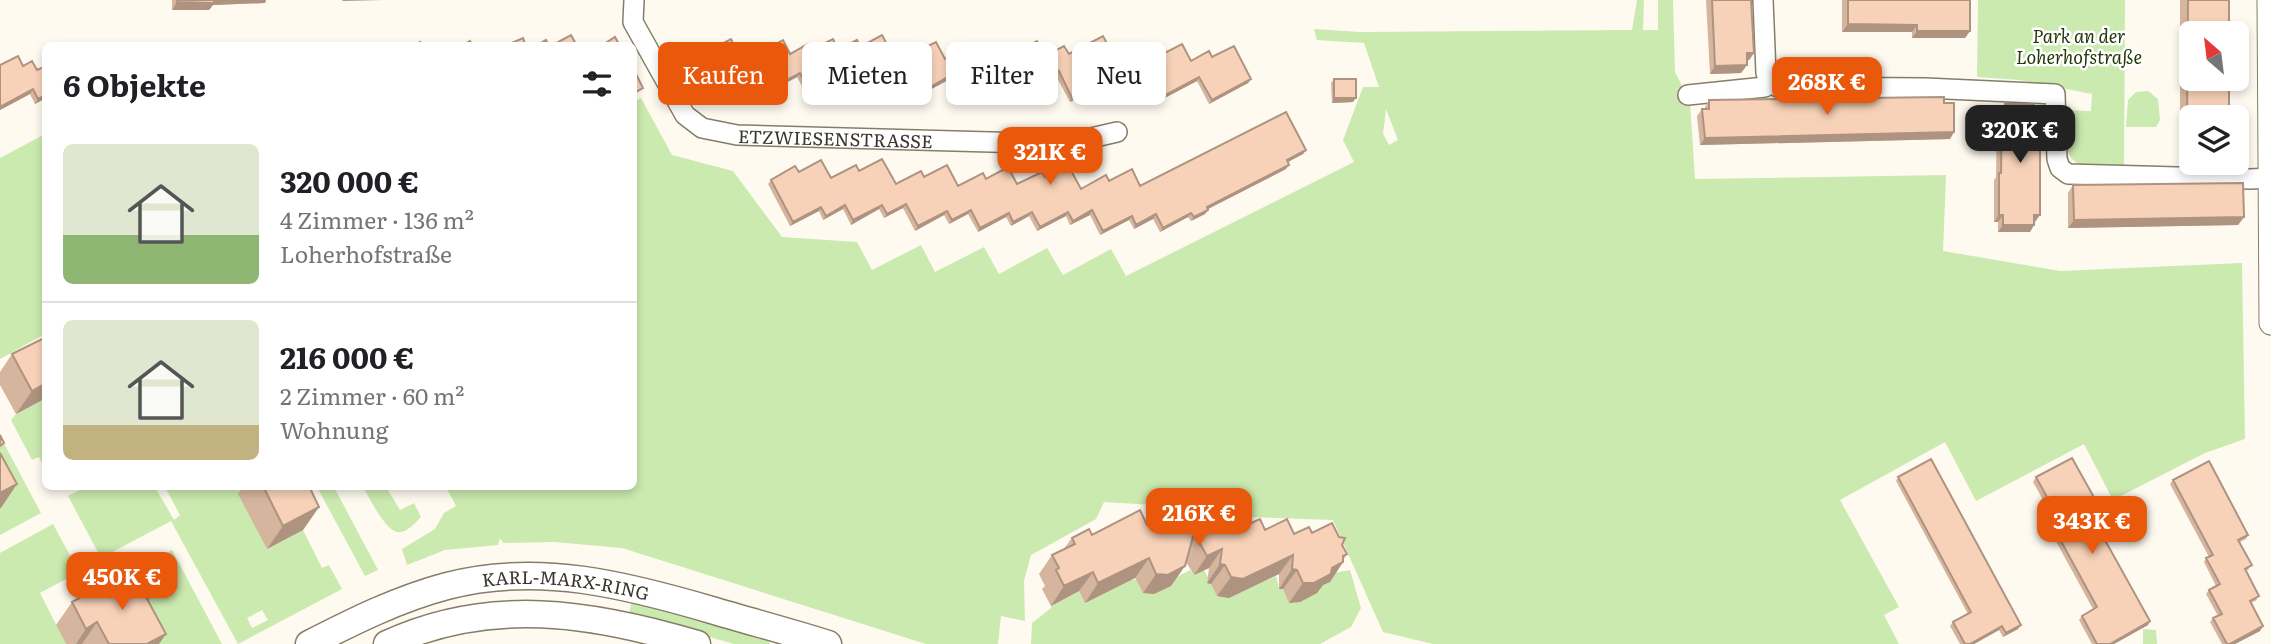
<!DOCTYPE html>
<html lang="de">
<meta charset="utf-8">
<style>
:root{--surface:#fff;--page:#f6f6f6;--text:#202124;--muted:#757577;--line:#e0e0e0;--accent:#ea580c}
body{margin:0;font-family:Literata,serif;background:var(--page);color:var(--text);height:100vh;display:flex;flex-direction:column;font-size:26px;white-space:nowrap}
*{box-sizing:border-box;margin:0}
p{font-size:23px;color:var(--muted)}
.icon{flex:none;width:38px;height:38px;fill:none;stroke:currentColor;stroke-width:2;stroke-linecap:round;stroke-linejoin:round}
.map{position:relative;flex:1;overflow:hidden}
.side{position:absolute;left:42px;top:42px;width:595px;height:448px;display:flex;flex-direction:column;background:var(--surface);border-radius:10px;box-shadow:0 4px 10px #0003}
.side>*{flex:none}
.top-card{position:absolute;left:658px;top:42px;width:665px;height:63px;display:flex;gap:14px}
.needle{width:46px;rotate:332deg}
.fabs{position:absolute;left:2179px;top:21px;display:grid;gap:14px}
.fabs a{display:grid;place-items:center;width:70px;height:70px;border-radius:10px;background:var(--surface);box-shadow:0 4px 10px #0003;font-size:35px}
.price{position:absolute;translate:-50% -60px;padding:0 16px;border-radius:14px;background:var(--accent);color:#fff;font-size:23px;line-height:46px;filter:drop-shadow(0 2px 4px #0008)}
.price::after{content:'';position:absolute;left:50%;top:42px;width:21px;height:16px;margin-left:-10px;background:inherit;clip-path:polygon(0 0,100% 0,50% 100%)}
.price.active{background:#222;color:#fff}
ul{padding:0;list-style:none}
li{display:flex;align-items:center;gap:21px;height:175px;padding:0 21px}
li+li{border-top:2px solid var(--line)}
li span{display:grid;place-items:center;flex:none;width:196px;height:140px;border-radius:10px;color:#555}
li>.icon{margin-inline-start:auto}
span .icon{width:84px;height:84px;fill:#fffc;stroke-width:1}
li b{font-size:30px}
h2{display:flex;justify-content:space-between;align-items:center;height:84px;padding:0 21px;font-size:30px}
.pill{padding:0 24px;border-radius:10px;background:var(--surface);box-shadow:0 4px 10px #0003;font-size:24px;line-height:63px}
.pill.active{background:var(--accent);color:#fff}
.map>svg:first-child{display:block}
</style>
<div class="map">
<svg width="2271" height="644" viewBox="0 0 2271 644">
<rect width="100%" height="100%" fill="#fefaf0"/>
<path fill="#cbeaaf" fill-rule="evenodd" d="M1637 0H1644L1643 30H1658V0H1673L1675 72 1690 102 1695 179 1946 175 1943 251 2060 271 2242 263 2245 439 2205 453 2113 500 2084 444 1976 501 1945 442 1840 500 1899 607 1884 615 1899 644H1433L1383 632 1333 520 1220 516 1221 509 1104 502 1096 519 1031 555 1024 581 1025 621 1001 616 998 644H926L622 548 554 542 503 543 500 538 498 545 445 550 407 565 402 549 435 529 444 513 456 506 446 487 634 486V102L641 98 672 155 733 171 782 237 857 242 872 270 921 245 935 272 984 247 999 274 1047 248 1063 275 1111 249 1126 276 1354 162 1343 140 1363 87H1379L1364 43 1317 40 1314 29 1360 32 1632 30ZM1386 109 1398 140 1389 145 1383 134Z
M1978 0H2125L2124 168C2065 166 2067 168 2064 110L2091 111 2092 94 2020 80 1977 77Z
M2148 91 2158 99 2160 120 2156 127H2126L2128 100 2136 92Z
M45 134V334L0 359V158Z
M45 398V469L39 457 32 460 11 420 16 414Z
M0 436 41 513 0 535Z
M85 487H155L174 520 180 515 165 487H239L267 549 303 530 322 568 329 565 342 589 238 644 171 521 101 558 68 496ZM262 610 268 620 252 628 247 618Z
M317 487H334L378 570 365 576Z
M363 487H386L400 510 414 503 421 517C415 523 406 534 397 532 385 530 369 497 363 487Z
M53 524 79 572 40 593 66 644H0V553Z
M172 550 222 644H143L125 594 114 580Z
M1190 570 1194 575 1204 570 1208 577 1207 583 1263 575 1267 580 1276 576 1279 588 1283 589 1290 603 1300 602 1334 573 1350 570 1361 608 1351 627 1320 644H1031L1032 623 1051 608V606L1079 591 1085 602 1131 579 1136 580 1143 593 1154 594 1171 586 1173 579Z
M632 600 770 640 769 644H734L629 614Z
M2143 629 2156 630 2157 644H2143Z"/>
<g fill="none" stroke-linecap="round" stroke-linejoin="round">
<defs>
<g id="minor">
<path id="s1" d="M634 0 633 22 685 115 702 128 737 135 1065 144 1117 132"/>
<path d="M1763 0 1766 73 1778 87 1925 88 2055 94 2057 159 2060 168 2068 174 2250 179 2271 178"/>
<path d="M1688 95 1765 87 1772 81"/>
</g>
<path id="tertiary" d="M2269 0 2271 323"/>
<g id="secondary">
<path id="s2" d="M309 644C354 621 398 599 447 586 538 562 627 585 715 611 752 622 790 632 828 644"/>
<path d="M387 644C490 596 593 613 697 644"/>
</g>
</defs>
<use href="#minor" stroke="#867d67" stroke-width="22"/>
<use href="#tertiary" stroke="#867d67" stroke-width="25"/>
<use href="#secondary" stroke="#867d67" stroke-width="29"/>
<use href="#minor" stroke="#fff" stroke-width="19"/>
<use href="#tertiary" stroke="#fff" stroke-width="23"/>
<use href="#secondary" stroke="#fff" stroke-width="26"/>
</g>
<path fill="#d5b59e" d="M172 0H266L265 3 213 5 209 10H172Z
M1706 0H1751L1754 53 1749 60H1747V65L1741 73 1710 74Z
M1842 0H1970V31L1965 38H1912V32H1842Z
M2180 0H2229V79L2180 132Z
M860 47 893 56 914 53 945 59 967 56H1045L1069 54 1121 79 1105 88 1104 85 1070 102 1056 76 1012 99 1002 81 963 102 950 79 911 100 896 72 856 93 847 76 808 97 797 77 757 98 746 76 706 97 685 58 688 54 710 50 739 55 761 52 790 54 811 50H838Z
M1161 55 1191 61 1212 57 1251 79 1248 83 1209 104 1197 81 1157 102 1136 63 1139 58Z
M0 65 23 66 37 70 46 98 35 104 30 94 0 110Z
M1334 79 1353 102 1332 103 1331 83Z
M1709 100 1954 132 1950 139 1700 145 1697 116 1702 109H1705V107Z
M2005 104 2035 222H2034V225L2030 232H1998V222H1994V180L1996 177 1997 119 2000 115V111Z
M1306 150 1303 154 1288 162 1286 169 1208 209 1205 214 1191 221 1188 217 1160 232 1153 219 1134 229 1129 220 1100 235 1090 215 1070 225 1066 216 1037 231 1029 216 1011 226 1006 217 978 232 968 214 949 224 944 215 915 231 903 208 884 218 879 209 851 225 843 209 823 220 819 211 790 226 768 184 771 180 799 172 831 178 859 171 896 184 924 177 958 186 986 179 1017 184 1045 177 1081 189 1109 181 1140 186Z
M2073 185 2244 217 2238 225 2068 228V193Z
M12 354 46 398 16 414 0 385V372Z
M1898 477 2018 629 2003 637 1999 630 1974 644H1960L1950 626 1953 622 1968 614 1896 481Z
M2036 477 2098 514 2093 517 2150 621 2148 625 2114 644H2092L2079 620 2082 616 2093 609 2053 536 2056 532 2060 530 2033 482Z
M2173 480 2248 535 2246 539 2240 542 2249 569 2246 571 2257 600 2251 603 2260 631 2235 644H2222L2210 622 2213 618 2218 616 2206 594 2209 590 2216 586 2204 562 2206 558 2209 557 2170 484Z
M239 486H309L319 507 303 530 267 549 238 494 241 490Z
M1169 523 1222 530 1240 528 1265 530 1294 534 1312 533 1342 545 1343 562 1330 582 1323 585 1317 593 1300 602 1289 603 1283 589H1279V574L1229 598 1217 596 1211 584 1207 583 1209 568 1194 575 1186 562 1171 586 1154 594 1143 593 1135 578 1085 603 1079 591 1051 606 1042 589 1045 586 1039 574 1052 555 1063 550 1072 538 1147 525Z
M103 591 154 593 148 601 159 644H66L56 625 72 602Z"/>
<path fill="#ae9381" d="M212 0H266L265 3 213 5 209 10H172L177 2Z
M343 0H384L342 1Z
M1848 24 1917 25 1912 32H1842Z
M1917 31H1970L1965 38H1912Z
M1747 53H1754L1749 60 1741 61Z
M1747 65 1741 73 1710 74 1715 66Z
M899 68 896 72 856 93 859 89Z
M1059 71 1056 76 1012 99 1015 95Z
M748 72 746 76 706 97 709 93Z
M850 72 847 76 808 97 810 93Z
M800 73 797 77 757 98 760 94Z
M953 74 950 79 911 100 914 96Z
M1124 75 1121 79 1105 88 1108 83Z
M1005 77 1002 81 963 102 966 98Z
M1199 77 1197 81 1157 102 1160 98Z
M1251 79 1248 83 1209 104 1212 100Z
M1107 80 1104 85 1070 102 1072 98Z
M33 89 30 94 0 110V107Z
M46 95V98L35 104 38 99Z
M1334 98H1356L1353 102 1332 103Z
M2187 121H2191V133L2180 132Z
M1954 132 1950 139 1700 145 1705 138Z
M1306 150 1303 154 1284 164 1287 160Z
M1289 165 1286 169 1204 211 1207 207Z
M906 204 903 208 884 218 887 214Z
M845 205 843 209 823 220 826 216Z
M882 205 879 209 851 225 853 220Z
M821 207 819 211 790 226 793 222Z
M971 210 968 214 949 224 952 220Z
M1092 210 1090 215 1070 225 1073 221Z
M1208 210 1205 214 1191 221 1194 217Z
M947 211 944 215 915 231 918 226Z
M1032 212 1029 216 1011 226 1013 222Z
M1068 212 1066 216 1037 231 1040 227Z
M1009 213 1006 217 978 232 980 228Z
M1191 213 1188 217 1160 232 1163 228Z
M1156 214 1153 219 1134 229 1136 225Z
M1999 215H2003L1998 222H1994Z
M2034 215H2040L2035 222H2029Z
M1132 216 1129 220 1100 235 1103 231Z
M2244 217 2238 225 2068 228 2074 220Z
M2003 225H2034L2030 232H1998Z
M46 383V398L16 414 32 391Z
M17 484 1 508H0V493Z
M319 507 303 530 267 549 283 526Z
M1222 549 1209 568 1194 575 1207 556Z
M1347 554 1340 564 1343 562 1330 582 1323 585 1317 593 1300 602 1289 603 1303 583 1332 568Z
M1293 555 1279 574 1229 598 1217 596 1231 577Z
M1149 558 1135 578 1085 603 1098 583Z
M1220 564 1225 565 1211 584 1207 583Z
M1185 566 1171 586 1154 594 1143 593 1156 574Z
M1292 569 1297 570 1283 589H1279Z
M1093 572 1079 591 1051 606 1064 586Z
M2150 621 2148 625 2114 644H2110Z
M97 622 82 644H76L86 629Z
M2021 625 2018 629 2003 637 2006 633Z
M2002 626 1999 630 1974 644H1970Z
M2263 626 2260 631 2235 644H2230Z
M166 634 159 644H147Z"/>
<path fill="#f8d2b8" stroke="#ae9381" stroke-width="2" d="M177 0H214V3L177 2Z
M1712 0H1751L1754 53H1747V65L1715 66Z
M1848 0H1970V31H1917V25L1848 24Z
M2188 0H2229V33H2191V79H2229V117H2191V121H2187Z
M571 35 577 46H551Z
M882 35 893 56 911 47 914 53 936 42 945 59 963 49 967 56 988 45 994 56 1012 46 1016 52 1037 41 1045 56 1064 46 1069 54 1103 36 1124 75 1108 83 1107 80 1072 98 1059 71 1015 95 1005 77 966 98 953 74 914 96 899 68 859 89 850 72 810 93 800 73 760 94 748 72 709 93 688 54 706 44 710 50 731 39 739 55 758 45 761 52 783 40 790 54 808 44 811 50 833 39 838 50 857 40 860 47Z
M615 37 620 46H601Z
M523 38 526 46H505Z
M546 40 549 46H536Z
M470 41 473 46H462Z
M420 42 422 46H413Z
M1182 44 1191 61 1209 51 1212 57 1234 46 1251 79 1212 100 1199 77 1160 98 1139 58 1157 49 1161 55Z
M18 56 23 66 32 61 37 70 46 66V95L38 99 33 89 0 107V65Z
M634 70 643 88 634 93Z
M1334 79H1356V98H1334Z
M1944 97V103H1954V132L1705 138 1702 109H1709V100Z
M2005 104H2034V113H2040V215H2034V225H2003V215H1999V173H2001L2002 112 2005 113Z
M1286 112 1306 150 1287 160 1289 165 1207 207 1208 210 1194 217 1191 213 1163 228 1156 214 1136 225 1132 216 1103 231 1092 210 1073 221 1068 212 1040 227 1032 212 1013 222 1009 213 980 228 971 210 952 220 947 211 918 226 906 204 887 214 882 205 853 220 845 205 826 216 821 207 793 222 771 180 795 166 799 172 821 160 831 178 856 165 859 171 882 159 896 184 921 171 924 177 947 165 958 186 983 173 986 179 1008 167 1017 184 1042 172 1045 177 1068 165 1081 189 1106 175 1109 181 1132 169 1140 186Z
M2243 183 2244 217 2074 220 2073 185Z
M46 337V383L32 391 12 354Z
M0 435 4 443 0 446Z
M0 453 17 484 0 493Z
M2072 458 2101 510 2091 515 2150 621 2110 644H2097L2082 616 2097 607 2056 532 2064 528 2036 477Z
M1931 459 2021 625 2006 633 2002 626 1970 644H1965L1953 622 1971 612 1898 477Z
M2209 461 2248 535 2238 540 2252 565 2245 569 2259 596 2250 601 2263 626 2230 644H2227L2213 618 2222 614 2209 590 2220 584 2206 558 2213 555 2173 480Z
M263 486H309L319 507 283 526Z
M1140 510 1147 525 1165 515 1169 523 1186 514 1192 526 1214 514 1222 530 1237 522 1240 528 1260 519 1265 530 1287 519 1294 534 1309 527 1312 533 1332 523 1339 537 1345 538 1342 545 1347 554 1343 556V562L1332 568 1331 574 1314 583H1303L1297 570 1292 569 1293 555 1243 579 1231 577 1225 565 1220 564 1222 549 1207 556 1194 533 1185 566 1168 575 1156 574 1149 558 1098 583 1093 572 1064 586 1056 570 1059 568 1052 555 1075 544 1072 538 1089 529 1092 535Z
M141 570 154 593 146 597 166 634 147 644H109L97 622 86 629 72 602 101 586 103 591Z"/>
<g text-anchor="middle" dominant-baseline="central" stroke-width="5" stroke-linejoin="round" paint-order="stroke">
<g font-size="18" font-style="italic" fill="#24380a" stroke="#fff">
<text x="2079" y="35">Park an der<tspan x="2079" dy="21">Loherhofstraße</tspan></text>
</g>
<g font-size="18" fill="#39352b" stroke="#fff">
<text stroke="none"><textPath href="#s1" startOffset="284">ETZWIESENSTRASSE</textPath></text>
<text stroke="none"><textPath href="#s2" startOffset="270">KARL-MARX-RING</textPath></text>
</g>
</g>
</svg>
<div class="fabs">
<a><svg class="needle" viewBox="-14 -14 28 28"><path d="M0-13l5 13h-10z" fill="#e53935"/><path d="M0 13l5-13h-10z" fill="#757577"/></svg></a>
<a><svg class="icon" aria-label="layers" viewBox="0 0 24 24"><path d="M12 4l9 5-9 5-9-5zM3 14l9 5 9-5"/></svg></a>
</div>
<b class="price" style="left:1827px;top:117px">268K €</b>
<b class="price active" style="left:2020px;top:165px">320K €</b>
<b class="price" style="left:1050px;top:187px">321K €</b>
<b class="price" style="left:1199px;top:548px">216K €</b>
<b class="price" style="left:2092px;top:556px">343K €</b>
<b class="price" style="left:122px;top:612px">450K €</b>
<div class="top-card">
<a class="pill active">Kaufen</a>
<a class="pill">Mieten</a>
<a class="pill">Filter</a>
<a class="pill">Neu</a>
</div>
<section class="side">
<h2>6 Objekte<svg class="icon" aria-label="filters" viewBox="0 0 24 24"><path d="M4 7h16M4 17h16"/><circle cx="9" cy="7" r="2"/><circle cx="15" cy="17" r="2"/></svg></h2>
<ul>
<li><span style="background:linear-gradient(#dfe7d0 65%,#8fb573 0)"><svg class="icon" aria-label="home" viewBox="0 0 24 24"><path d="M3 11l9-7 9 7M6 9v11h12V9"/></svg></span><div><b>320 000 €</b><p>4 Zimmer · 136 m²</p><p>Loherhofstraße</p></div></li>
<li><span style="background:linear-gradient(#dfe7d0 75%,#c2b280 0)"><svg class="icon" aria-label="home" viewBox="0 0 24 24"><path d="M3 11l9-7 9 7M6 9v11h12V9"/></svg></span><div><b>216 000 €</b><p>2 Zimmer · 60 m²</p><p>Wohnung</p></div></li>
</ul>
</section>
</div>
